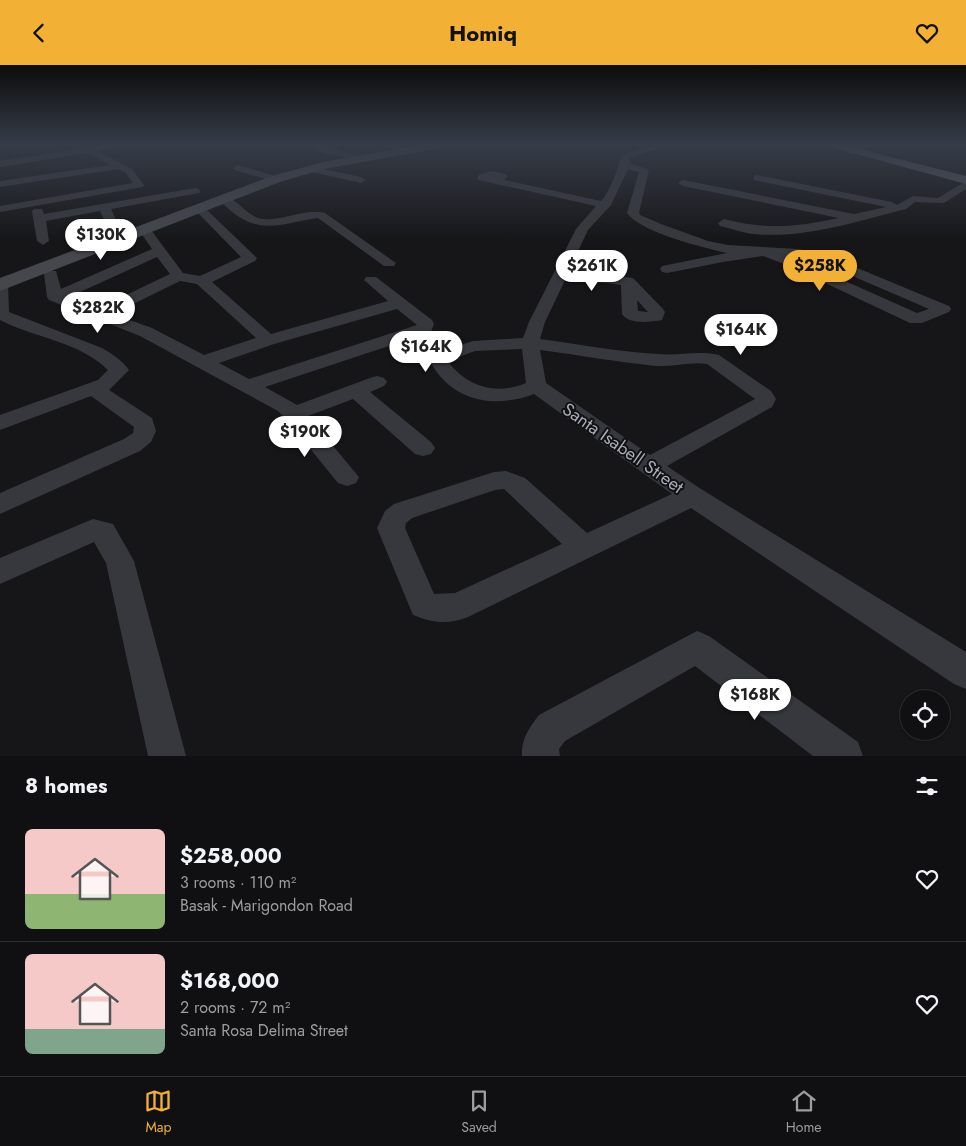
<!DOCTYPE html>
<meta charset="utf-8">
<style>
:root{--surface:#101012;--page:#19191b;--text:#f1f3f6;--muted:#9c9d9f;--line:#303032;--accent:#f2b134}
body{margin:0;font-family:Jost,sans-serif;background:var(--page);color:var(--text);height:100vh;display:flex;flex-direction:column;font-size:19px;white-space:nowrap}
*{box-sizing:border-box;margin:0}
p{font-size:16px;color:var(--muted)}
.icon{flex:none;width:28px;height:28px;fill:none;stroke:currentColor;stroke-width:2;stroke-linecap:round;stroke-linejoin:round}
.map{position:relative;height:691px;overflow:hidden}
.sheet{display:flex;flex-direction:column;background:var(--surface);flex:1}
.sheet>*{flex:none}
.buttons{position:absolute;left:900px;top:625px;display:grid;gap:10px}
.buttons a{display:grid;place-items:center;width:50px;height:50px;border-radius:50%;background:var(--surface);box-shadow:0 1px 4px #0004,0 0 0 1px var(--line);font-size:25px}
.price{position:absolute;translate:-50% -42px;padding:0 11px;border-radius:18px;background:#fff;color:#222;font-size:16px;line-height:32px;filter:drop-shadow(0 1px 2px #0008)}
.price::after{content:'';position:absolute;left:50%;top:30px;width:15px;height:11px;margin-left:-8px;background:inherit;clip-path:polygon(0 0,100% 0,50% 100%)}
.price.selected{background:var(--accent);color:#111}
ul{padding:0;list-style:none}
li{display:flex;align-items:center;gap:15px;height:125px;padding:0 25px}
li+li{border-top:1px solid var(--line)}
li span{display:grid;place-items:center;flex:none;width:140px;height:100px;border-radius:8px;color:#555}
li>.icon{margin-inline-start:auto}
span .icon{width:60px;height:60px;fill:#fffc;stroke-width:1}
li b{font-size:21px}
h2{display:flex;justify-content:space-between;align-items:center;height:60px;padding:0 25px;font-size:21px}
header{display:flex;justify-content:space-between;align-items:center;height:65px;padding:0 25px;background:var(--accent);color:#111;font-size:22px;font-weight:700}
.dock{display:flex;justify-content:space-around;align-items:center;height:70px;border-top:1px solid var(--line);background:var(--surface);font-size:14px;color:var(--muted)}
.dock a{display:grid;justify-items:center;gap:2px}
.dock .selected{color:var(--accent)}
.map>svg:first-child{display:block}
</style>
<header><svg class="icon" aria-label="back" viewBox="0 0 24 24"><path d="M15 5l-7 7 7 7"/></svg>Homiq<svg class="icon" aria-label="heart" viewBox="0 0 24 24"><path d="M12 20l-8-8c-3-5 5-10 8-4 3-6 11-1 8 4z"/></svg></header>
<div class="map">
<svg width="966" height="691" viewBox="0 0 966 691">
<rect width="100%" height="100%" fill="#161618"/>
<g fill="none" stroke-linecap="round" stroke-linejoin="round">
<path fill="#37383d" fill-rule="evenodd" d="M108 79H131L98 86 132 104 144 120 143 122 0 147V141L133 118 126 108 118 104 0 122V116L110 100 88 88 0 102V96Z
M307 79H319L370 94 366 97 324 88Z
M381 79H395L411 86 407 89Z
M659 79H674L629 93 630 98 649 105 639 148 640 150 661 159 708 176 728 180 798 184 821 188 949 241 951 244 949 247 922 258H910L787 200 763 191 723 197 667 208 662 207 660 204 662 201 727 188C704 183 640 167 627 148L639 107 628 104 611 140 588 165 569 205 633 213 663 244 665 247 662 255C651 257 629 260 622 249L621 220 566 213 545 257 540 274C579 279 619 287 658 289 679 291 698 285 719 290L771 326 776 334 772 342 667 401 701 424 966 587V624L954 619 691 443 468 552C448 560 433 558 413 550L377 463 385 446 394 439 494 407 506 406 525 413 587 468 672 429 534 329C495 344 453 337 431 298L435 288 473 276 523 273 529 257 576 164 596 141 478 115V111C486 105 499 105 508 111L504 115 601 136C612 123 617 105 622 90ZM789 191 813 194 929 244 917 248ZM637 235 648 247 638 246ZM522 284 526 318C497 330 469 323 449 298L450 295 475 286ZM540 285C579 290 617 297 656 301 674 302 690 296 707 299L755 334 650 390 546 318ZM504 424 562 479 455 528 434 529 405 463 406 458 412 453 495 425Z
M864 79H879L850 89 846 86Z
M238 100 279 112 281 114 276 117 235 105 233 103Z
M310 101 361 112 366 115 361 118 307 106V102Z
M757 110 892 137 897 140 913 131 938 133 966 116V124L944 138 915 137 906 144C858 156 804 174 754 169 742 168 731 163 720 161L718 158 724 154C767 165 796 162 839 153L683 121 678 118 683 115 854 149 886 142 754 115V111Z
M195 123 199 124 200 126 199 128 111 144 125 174 124 177H114L100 146 46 156 49 176 43 180 37 176 32 146 34 144H42L44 149Z
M224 131C239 134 247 153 264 154 284 156 305 143 325 148L396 198 394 201H384L318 153C309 154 300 156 291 158 258 165 244 159 220 136L219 134 220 132Z
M204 145 208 146 257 193 255 196 212 217 271 269 388 236 364 215 366 212H376L432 255 434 259 431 267 265 322 297 340 370 313 377 311 384 313 387 317 384 321 370 327 431 377 435 383 431 389 423 391 415 389 353 334 308 351 359 412 356 418 347 421 338 418 286 354 278 346 140 271 49 235 47 232 44 209 46 206H56L61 224 152 184 143 171 136 165 142 161 151 165 183 208 200 211 241 192 200 150 198 148 200 146ZM157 192 170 209 99 243 69 232ZM180 216 197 219 256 273 204 290 152 263 113 249ZM397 244 417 260 249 314 219 298 274 279Z
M0 215 5 217 8 220 9 247 102 283C112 289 122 295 129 305L109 325 152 353 156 366 151 377 140 386 0 449V428L124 374 133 368 134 362 91 331 0 365V350L98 315 108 305C80 277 35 273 0 255Z
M93 454 113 459 134 496 186 691H148L106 498 94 477 0 519V493Z
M697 566 709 571 858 677 863 691H813L695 601 565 676 559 684 560 691H522C521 674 529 663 539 650Z"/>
<path fill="#45474d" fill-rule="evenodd" d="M425 79H451L446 82 324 104 280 117 0 226V213L272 111 323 97Z"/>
<path fill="#53555c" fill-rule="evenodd" d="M820 79H839L966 111V119Z"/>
</g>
<linearGradient id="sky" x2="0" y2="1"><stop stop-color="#0c0c0d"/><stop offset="0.45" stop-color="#363c48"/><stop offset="1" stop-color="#363c48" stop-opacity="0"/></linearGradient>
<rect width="966" height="176" fill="url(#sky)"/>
<g text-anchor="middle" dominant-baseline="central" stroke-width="4" stroke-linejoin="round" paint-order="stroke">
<g font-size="18" fill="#a8adb8" stroke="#111113">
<text transform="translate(623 383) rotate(35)">Santa Isabell Street</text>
</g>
</g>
</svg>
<div class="buttons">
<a><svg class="icon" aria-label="locate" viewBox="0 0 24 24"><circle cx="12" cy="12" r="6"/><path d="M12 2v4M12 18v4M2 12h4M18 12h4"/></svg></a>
</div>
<b class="price" style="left:101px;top:196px">$130K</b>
<b class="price" style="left:592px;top:227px">$261K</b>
<b class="price selected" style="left:820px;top:227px">$258K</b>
<b class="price" style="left:98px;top:269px">$282K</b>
<b class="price" style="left:741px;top:291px">$164K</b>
<b class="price" style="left:426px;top:308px">$164K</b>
<b class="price" style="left:305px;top:393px">$190K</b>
<b class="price" style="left:755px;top:656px">$168K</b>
</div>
<section class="sheet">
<h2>8 homes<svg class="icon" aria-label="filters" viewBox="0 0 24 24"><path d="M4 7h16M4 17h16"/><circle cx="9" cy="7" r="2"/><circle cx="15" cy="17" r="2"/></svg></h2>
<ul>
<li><span style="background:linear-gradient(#f6c9c9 65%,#8fb573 0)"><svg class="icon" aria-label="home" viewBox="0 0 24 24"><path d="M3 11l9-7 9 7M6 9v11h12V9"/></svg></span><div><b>$258,000</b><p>3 rooms · 110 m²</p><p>Basak - Marigondon Road</p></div><svg class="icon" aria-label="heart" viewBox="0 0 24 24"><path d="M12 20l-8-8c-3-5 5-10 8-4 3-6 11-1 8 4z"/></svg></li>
<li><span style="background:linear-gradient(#f6c9c9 75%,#7fa58c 0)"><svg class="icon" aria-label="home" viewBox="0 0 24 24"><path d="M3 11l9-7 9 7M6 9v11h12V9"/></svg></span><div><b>$168,000</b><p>2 rooms · 72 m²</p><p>Santa Rosa Delima Street</p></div><svg class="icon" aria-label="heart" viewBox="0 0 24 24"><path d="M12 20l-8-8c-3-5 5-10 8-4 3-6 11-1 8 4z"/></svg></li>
</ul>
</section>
<nav class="dock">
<a class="selected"><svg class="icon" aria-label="map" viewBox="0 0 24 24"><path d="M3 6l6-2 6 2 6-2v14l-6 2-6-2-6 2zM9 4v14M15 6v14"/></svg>Map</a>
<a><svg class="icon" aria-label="saved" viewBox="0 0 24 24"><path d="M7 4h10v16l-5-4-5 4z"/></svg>Saved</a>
<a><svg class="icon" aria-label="home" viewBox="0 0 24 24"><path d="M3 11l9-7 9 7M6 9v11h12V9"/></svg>Home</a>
</nav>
